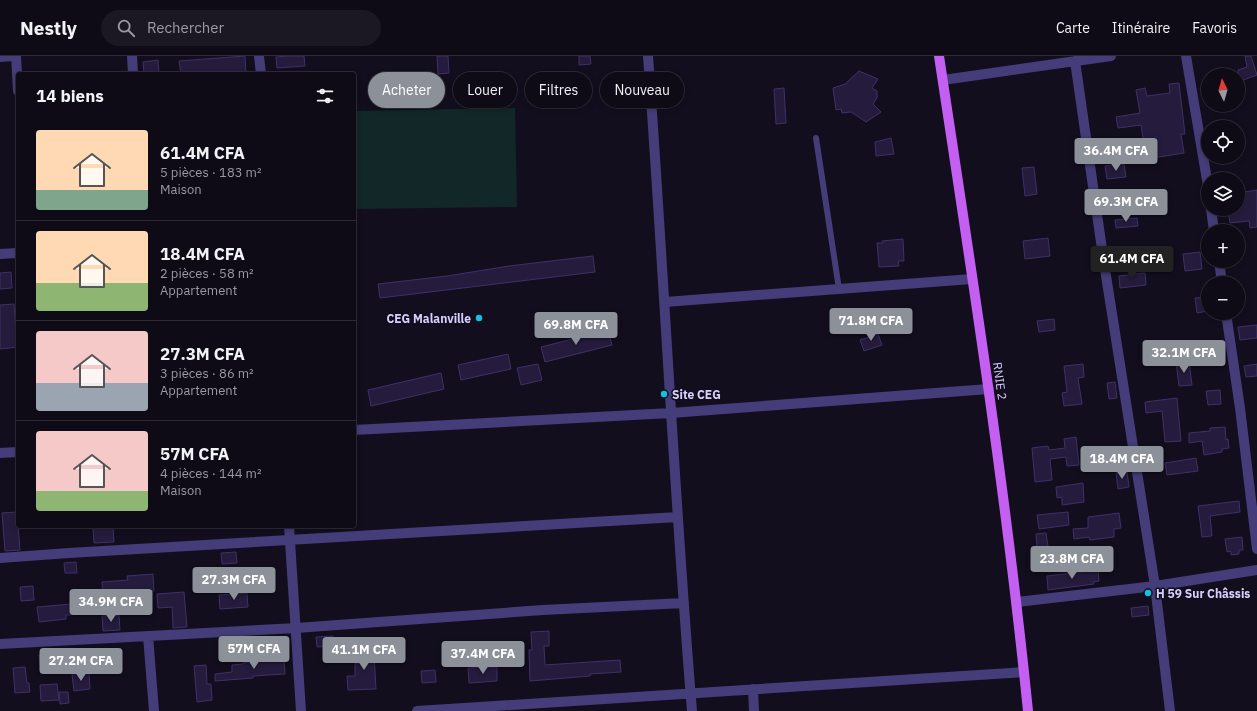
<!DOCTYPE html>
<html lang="fr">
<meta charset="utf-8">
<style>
:root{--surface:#0e0a16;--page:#1c1823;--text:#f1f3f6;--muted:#9b9aa1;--line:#2e2b35;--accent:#8c9099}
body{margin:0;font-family:"IBM Plex Sans",sans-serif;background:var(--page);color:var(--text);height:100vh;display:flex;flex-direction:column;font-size:15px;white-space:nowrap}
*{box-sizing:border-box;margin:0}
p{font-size:13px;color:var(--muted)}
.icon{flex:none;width:22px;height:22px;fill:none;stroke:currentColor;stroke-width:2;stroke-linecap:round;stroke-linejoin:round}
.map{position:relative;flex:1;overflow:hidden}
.panel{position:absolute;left:16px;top:16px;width:340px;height:456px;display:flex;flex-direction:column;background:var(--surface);border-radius:4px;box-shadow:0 2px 6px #0003,0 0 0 1px var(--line)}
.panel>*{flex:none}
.top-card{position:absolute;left:368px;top:16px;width:380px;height:36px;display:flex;gap:8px}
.needle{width:26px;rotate:355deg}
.tools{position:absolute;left:1201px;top:12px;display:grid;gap:8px}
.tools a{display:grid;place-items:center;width:44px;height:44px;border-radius:50%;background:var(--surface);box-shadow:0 2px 6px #0003,0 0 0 1px var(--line);font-size:20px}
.price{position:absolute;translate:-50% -34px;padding:0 9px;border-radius:4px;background:var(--accent);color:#fff;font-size:13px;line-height:26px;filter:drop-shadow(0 1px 2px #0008)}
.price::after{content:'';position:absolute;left:50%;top:24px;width:12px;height:9px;margin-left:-6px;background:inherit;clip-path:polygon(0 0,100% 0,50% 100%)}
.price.active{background:#222;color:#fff}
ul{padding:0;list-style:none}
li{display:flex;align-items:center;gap:12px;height:100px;padding:0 20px}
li+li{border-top:1px solid var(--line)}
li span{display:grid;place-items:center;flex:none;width:112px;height:80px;border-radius:4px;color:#555}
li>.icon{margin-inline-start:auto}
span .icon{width:48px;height:48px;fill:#fffc;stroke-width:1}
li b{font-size:17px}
h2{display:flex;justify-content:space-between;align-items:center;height:48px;padding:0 20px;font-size:17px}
.chip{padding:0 14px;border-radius:18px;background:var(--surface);box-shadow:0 2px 6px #0003,0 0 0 1px var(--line);font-size:14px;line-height:36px}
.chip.active{background:var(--accent);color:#fff}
header{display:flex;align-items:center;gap:24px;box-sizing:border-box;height:56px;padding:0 20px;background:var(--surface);border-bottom:1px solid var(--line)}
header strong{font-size:19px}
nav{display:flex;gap:22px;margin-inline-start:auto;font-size:14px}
.search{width:280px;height:36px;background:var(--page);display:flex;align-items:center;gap:10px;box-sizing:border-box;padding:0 14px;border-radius:22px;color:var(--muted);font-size:15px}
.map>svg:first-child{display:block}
</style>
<header>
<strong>Nestly</strong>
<div class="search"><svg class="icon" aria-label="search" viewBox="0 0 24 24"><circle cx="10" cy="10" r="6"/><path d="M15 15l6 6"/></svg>Rechercher</div>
<nav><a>Carte</a><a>Itinéraire</a><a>Favoris</a></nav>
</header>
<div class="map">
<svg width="1257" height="655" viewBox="0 0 1257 655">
<rect width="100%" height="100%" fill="#120e1e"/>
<path fill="#122727" d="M515 52 517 151 354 153V55Z"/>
<path fill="#251c3d" stroke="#3f3067" d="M245 0 246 18H181L179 5Z
M288 0H304L305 10 277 12 276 1Z
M437 0H448L449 17 438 18Z
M579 0H590L591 8 579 9Z
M1245 0H1251L1257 19 1238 26V14L1247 11Z
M158 4 159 18H144L143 6Z
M859 15 878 23 872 32 877 35V42L873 48 881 56 866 66 851 56 842 57 841 53 836 54 833 32 845 28Z
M1179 27 1185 78H1181L1184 97 1146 103 1141 69 1118 72 1116 61 1140 57 1136 34 1145 32 1147 40 1170 37 1169 28Z
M784 32 786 67 776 68 774 33Z
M891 82 894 98 876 100 875 86Z
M1124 108 1126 121 1107 123 1105 110Z
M1034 111 1037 138 1025 140 1022 112Z
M1257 134V171L1250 172 1249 165 1230 167 1228 153H1238V137Z
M1114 142 1115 153 1103 154 1102 144Z
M1137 162 1138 170 1116 172 1115 164Z
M1048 182 1050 200 1025 203 1023 185Z
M903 183 904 205H898L899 210 879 211 877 187H883L882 185Z
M1158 191 1159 199 1150 200 1151 208 1142 209 1140 193Z
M1200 196 1202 213 1185 215 1183 198Z
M593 200 595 216 380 242 378 228 447 220 509 210Z
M11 216 12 232 0 233V217Z
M1145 217 1146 229 1120 232 1119 220Z
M1208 241V255L1197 257 1195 242Z
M14 248 16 276H18V291L0 293V249Z
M1054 263 1055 274 1039 276 1037 265Z
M1257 269V282L1240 284 1238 271Z
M608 274 612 289 545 306 541 291Z
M878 278 882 289 864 295 860 284Z
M508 298 511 313 461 324 458 309Z
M1189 305 1192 329 1179 330 1176 306Z
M538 308 542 324 521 329 517 312Z
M1083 308 1084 321 1078 322 1082 348 1064 350 1062 337 1067 336 1064 310Z
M1257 308V320L1246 321 1244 310Z
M441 317 444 333 371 350 368 334Z
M1115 326 1117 342 1109 343 1107 327Z
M1220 334 1221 348 1208 349 1206 335Z
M1177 342 1181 385 1165 386 1162 355 1146 357 1145 346Z
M1225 371 1226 384 1228 383 1229 392 1222 393V396L1204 399 1202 385 1189 387V377L1210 375V372Z
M1076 381 1079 409 1067 410 1066 401 1050 403 1052 424 1035 426 1032 392 1048 390 1049 394 1065 392 1064 383Z
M1196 402 1198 415 1167 419 1165 407Z
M1127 416 1129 431 1118 433 1116 417Z
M1083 427 1084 446 1062 449V441L1057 442 1056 431Z
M1239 445 1240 456 1210 460 1212 480 1202 481 1198 450Z
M17 456 20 494 5 495 2 457Z
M1068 456 1069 469 1039 473 1037 459Z
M1119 457 1121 472 1114 473V481L1090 484 1089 481 1074 483 1073 473 1088 472V461Z
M113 471 114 486 94 487 93 472Z
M1046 477 1048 490 1037 491 1036 478Z
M1242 481 1243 494H1239V498L1231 499V495L1227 496 1225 483Z
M236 496 237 507 222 508 221 497Z
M76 506 77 517H65L64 507Z
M1098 514 1099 525 1093 526 1094 528 1048 534 1047 520Z
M153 518 154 535 103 540 102 526 128 524 127 520Z
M217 520 218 534 202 535 201 521Z
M33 530 34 544 21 545 20 531Z
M184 536 187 571 173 572 172 551 158 552 157 538Z
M247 537 248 551 220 553 219 539Z
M83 547 84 558 66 559V563L39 566 37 551Z
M1148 550 1149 559 1132 561 1131 552Z
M119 559 120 574 103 575 102 560Z
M549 575V590H544L545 609 620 604 621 616 590 618V620L530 625 529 594H532L531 576Z
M333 580 334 590 317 591 316 581Z
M361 589H375V597H374L376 633 348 634 347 620H355V607H362Z
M55 598 56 607 40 609 39 599Z
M284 603 285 618 253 620V622L215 625V618L232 616V609L243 608V607L254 605Z
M206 609 207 628H211L212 644 197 646 194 610Z
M25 611 27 627H29L30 636 15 637 13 612Z
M497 611V625L469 627 468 612Z
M435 614 436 626 422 627 421 615Z
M89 617 90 633 74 635 72 618Z
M57 628 59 644 41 645 40 629Z
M59 636H68L69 647 60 648Z"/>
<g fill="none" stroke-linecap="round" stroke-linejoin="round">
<path stroke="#443d79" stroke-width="6" d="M816 82 839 233"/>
<path stroke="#443d79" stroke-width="10" d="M16 0 18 35
M132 0 133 18
M259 0 261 18
M648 0C664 218 674 437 692 655
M1186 0 1208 130
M0 1 13 0
M1075 5 1104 207 1155 530 1170 655
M943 24 1111 0
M1211 153 1214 175
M0 198 18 197
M1219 205 1222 227
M665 246 972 223
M1226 257 1240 352 1257 493
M354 374 671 357 989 333
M0 397 18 396
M289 470 301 655
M0 502 69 497 678 461
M1017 546 1155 530 1257 514
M148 580 154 655
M0 588 296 572 543 554 684 547
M753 633 754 655
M417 655 1024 616"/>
<path stroke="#c460f1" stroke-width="10" d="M939 0C972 218 1006 436 1028 655"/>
</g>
<g fill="#15bfe1" stroke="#120e1e" stroke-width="1.5">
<circle cx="479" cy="262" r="4"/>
<circle cx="664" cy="338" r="4"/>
<circle cx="1148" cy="537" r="4"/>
</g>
<g text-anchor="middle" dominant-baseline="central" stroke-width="3" stroke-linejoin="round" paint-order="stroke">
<g font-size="12" font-weight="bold" fill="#d7cffb" stroke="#120e1e" text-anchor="start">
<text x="471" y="262" text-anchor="end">CEG Malanville</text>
<text x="672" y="338">Site CEG</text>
<text x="1156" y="537">H 59 Sur Châssis</text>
</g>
<g font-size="12" fill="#d7cffb" stroke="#120e1e">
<text transform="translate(1000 325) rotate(82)">RNIE 2</text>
</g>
</g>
</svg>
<div class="tools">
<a><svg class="needle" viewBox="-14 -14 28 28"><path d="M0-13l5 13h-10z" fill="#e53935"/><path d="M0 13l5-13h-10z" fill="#9b9aa1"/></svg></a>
<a><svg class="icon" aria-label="locate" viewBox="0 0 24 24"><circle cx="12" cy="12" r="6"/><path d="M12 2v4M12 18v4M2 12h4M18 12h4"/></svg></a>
<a><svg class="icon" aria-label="layers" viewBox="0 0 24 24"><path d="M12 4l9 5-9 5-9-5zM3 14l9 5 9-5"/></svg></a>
<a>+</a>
<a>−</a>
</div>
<b class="price" style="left:1116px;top:116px">36.4M CFA</b>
<b class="price" style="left:1126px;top:167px">69.3M CFA</b>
<b class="price active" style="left:1132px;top:224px">61.4M CFA</b>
<b class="price" style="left:871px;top:286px">71.8M CFA</b>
<b class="price" style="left:576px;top:290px">69.8M CFA</b>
<b class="price" style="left:1184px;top:318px">32.1M CFA</b>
<b class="price" style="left:1122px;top:424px">18.4M CFA</b>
<b class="price" style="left:1072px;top:524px">23.8M CFA</b>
<b class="price" style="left:234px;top:545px">27.3M CFA</b>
<b class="price" style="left:111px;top:567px">34.9M CFA</b>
<b class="price" style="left:254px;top:614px">57M CFA</b>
<b class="price" style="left:364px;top:615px">41.1M CFA</b>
<b class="price" style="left:483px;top:619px">37.4M CFA</b>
<b class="price" style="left:81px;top:626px">27.2M CFA</b>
<div class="top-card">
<a class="chip active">Acheter</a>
<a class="chip">Louer</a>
<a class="chip">Filtres</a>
<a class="chip">Nouveau</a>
</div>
<section class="panel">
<h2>14 biens<svg class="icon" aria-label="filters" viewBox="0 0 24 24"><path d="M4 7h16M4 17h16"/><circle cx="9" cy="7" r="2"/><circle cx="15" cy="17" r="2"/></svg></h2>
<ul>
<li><span style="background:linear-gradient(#ffd9b3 75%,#7fa58c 0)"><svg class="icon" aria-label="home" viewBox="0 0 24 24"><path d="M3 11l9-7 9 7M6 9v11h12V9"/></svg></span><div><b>61.4M CFA</b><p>5 pièces · 183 m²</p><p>Maison</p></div></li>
<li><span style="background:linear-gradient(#ffd9b3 65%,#8fb573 0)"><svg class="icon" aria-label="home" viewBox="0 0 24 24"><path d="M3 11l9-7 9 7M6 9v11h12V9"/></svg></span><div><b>18.4M CFA</b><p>2 pièces · 58 m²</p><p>Appartement</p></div></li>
<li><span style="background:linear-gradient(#f6c9c9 65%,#9aa5b1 0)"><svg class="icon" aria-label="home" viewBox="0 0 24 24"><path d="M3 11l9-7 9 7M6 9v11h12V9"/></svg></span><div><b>27.3M CFA</b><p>3 pièces · 86 m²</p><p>Appartement</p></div></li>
<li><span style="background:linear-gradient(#f6c9c9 75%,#8fb573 0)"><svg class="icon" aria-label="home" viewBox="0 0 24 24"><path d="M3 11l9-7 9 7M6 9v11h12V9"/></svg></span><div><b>57M CFA</b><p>4 pièces · 144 m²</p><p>Maison</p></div></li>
</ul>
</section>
</div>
